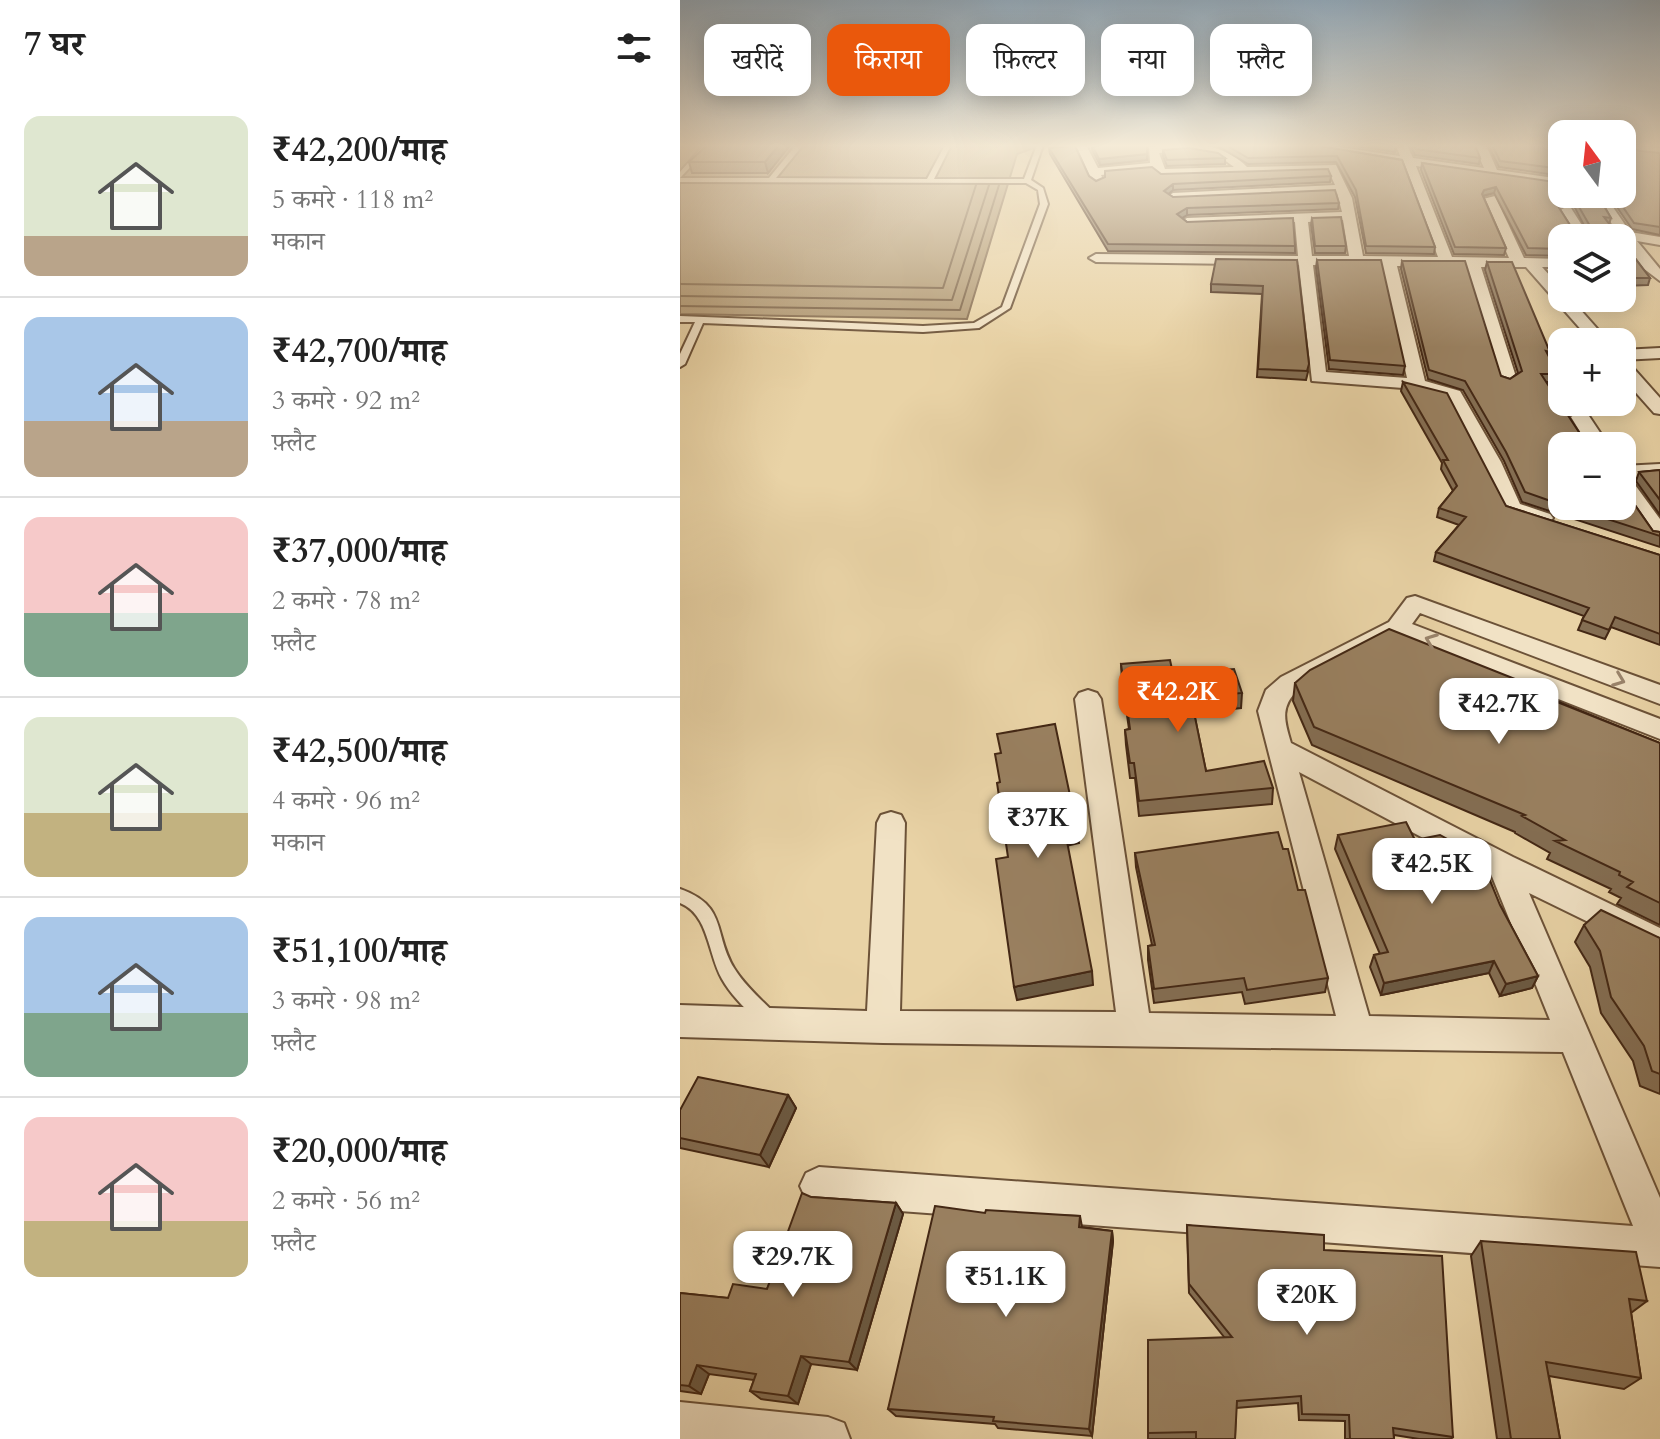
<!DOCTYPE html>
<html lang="hi">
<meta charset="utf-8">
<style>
:root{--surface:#fff;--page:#f2f2f2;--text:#222;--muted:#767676;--line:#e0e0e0;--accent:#ea580c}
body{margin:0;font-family:Cardo,"Noto Serif Devanagari",serif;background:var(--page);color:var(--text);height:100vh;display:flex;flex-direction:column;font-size:30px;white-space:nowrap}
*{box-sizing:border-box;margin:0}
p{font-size:26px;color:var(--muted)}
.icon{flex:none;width:44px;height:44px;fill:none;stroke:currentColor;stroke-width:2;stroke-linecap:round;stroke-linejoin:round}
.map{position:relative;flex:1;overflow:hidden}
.drawer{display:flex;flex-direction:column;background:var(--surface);width:680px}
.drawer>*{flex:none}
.banner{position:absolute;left:24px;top:24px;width:760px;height:72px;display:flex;gap:16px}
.needle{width:52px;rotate:345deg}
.buttons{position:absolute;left:868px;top:120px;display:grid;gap:16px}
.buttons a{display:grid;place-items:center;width:88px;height:88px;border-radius:16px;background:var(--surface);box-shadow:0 4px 20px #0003;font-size:40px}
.price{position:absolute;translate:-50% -68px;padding:0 18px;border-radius:16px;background:#fff;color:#222;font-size:26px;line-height:52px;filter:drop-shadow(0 2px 4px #0008)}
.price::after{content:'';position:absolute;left:50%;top:48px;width:24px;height:18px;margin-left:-12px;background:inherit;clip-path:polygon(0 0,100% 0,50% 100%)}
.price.active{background:var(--accent);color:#fff}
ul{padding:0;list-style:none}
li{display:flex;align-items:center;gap:24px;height:200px;padding:0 24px}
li+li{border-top:2px solid var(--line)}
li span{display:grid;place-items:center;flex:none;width:224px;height:160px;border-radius:16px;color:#555}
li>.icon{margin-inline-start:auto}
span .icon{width:96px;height:96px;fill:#fffc;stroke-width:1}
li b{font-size:34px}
h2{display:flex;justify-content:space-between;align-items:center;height:96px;padding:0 24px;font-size:34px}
.tag{padding:0 28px;border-radius:16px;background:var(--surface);box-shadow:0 4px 20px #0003;font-size:28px;line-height:72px}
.tag.active{background:var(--accent);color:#fff}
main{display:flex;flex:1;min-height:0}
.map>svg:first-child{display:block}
</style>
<main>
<section class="drawer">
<h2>7 घर<svg class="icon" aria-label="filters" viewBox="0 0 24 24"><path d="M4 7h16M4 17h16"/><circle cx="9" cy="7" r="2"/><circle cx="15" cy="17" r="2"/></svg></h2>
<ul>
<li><span style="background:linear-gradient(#dfe7d0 75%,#b9a48a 0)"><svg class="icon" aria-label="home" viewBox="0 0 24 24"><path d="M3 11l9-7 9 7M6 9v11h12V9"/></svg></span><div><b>₹42,200/माह</b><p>5 कमरे · 118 m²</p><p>मकान</p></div></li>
<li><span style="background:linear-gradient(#a9c7e8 65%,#b9a48a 0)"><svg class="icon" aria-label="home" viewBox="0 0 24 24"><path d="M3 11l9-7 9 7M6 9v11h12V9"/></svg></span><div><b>₹42,700/माह</b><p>3 कमरे · 92 m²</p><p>फ़्लैट</p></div></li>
<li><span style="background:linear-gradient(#f6c9c9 60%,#7fa58c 0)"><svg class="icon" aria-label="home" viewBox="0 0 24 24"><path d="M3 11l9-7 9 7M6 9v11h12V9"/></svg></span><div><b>₹37,000/माह</b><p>2 कमरे · 78 m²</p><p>फ़्लैट</p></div></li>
<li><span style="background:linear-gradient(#dfe7d0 60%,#c2b280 0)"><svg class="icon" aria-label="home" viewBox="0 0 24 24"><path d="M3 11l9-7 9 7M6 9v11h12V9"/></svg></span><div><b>₹42,500/माह</b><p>4 कमरे · 96 m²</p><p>मकान</p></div></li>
<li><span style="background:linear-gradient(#a9c7e8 60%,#7fa58c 0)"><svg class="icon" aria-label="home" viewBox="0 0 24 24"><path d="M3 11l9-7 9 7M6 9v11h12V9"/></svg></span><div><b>₹51,100/माह</b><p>3 कमरे · 98 m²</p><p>फ़्लैट</p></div></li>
<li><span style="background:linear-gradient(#f6c9c9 65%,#c2b280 0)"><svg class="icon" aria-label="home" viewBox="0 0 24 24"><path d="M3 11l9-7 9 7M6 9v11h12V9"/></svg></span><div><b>₹20,000/माह</b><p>2 कमरे · 56 m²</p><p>फ़्लैट</p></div></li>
</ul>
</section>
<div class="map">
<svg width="980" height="1439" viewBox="0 0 980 1439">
<rect width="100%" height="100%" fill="#e9d3a6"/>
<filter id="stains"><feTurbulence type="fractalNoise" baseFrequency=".0025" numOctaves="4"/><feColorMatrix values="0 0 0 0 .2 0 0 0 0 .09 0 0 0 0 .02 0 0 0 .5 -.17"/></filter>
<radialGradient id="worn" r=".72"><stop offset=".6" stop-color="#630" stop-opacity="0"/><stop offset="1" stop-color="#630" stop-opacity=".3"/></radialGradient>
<path fill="#b19974" stroke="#856b4e" stroke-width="2" d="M0 145H362L337 154 287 319 0 314Z"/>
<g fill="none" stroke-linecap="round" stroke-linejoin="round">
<path stroke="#7a6044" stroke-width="2" d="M0 284 263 288 296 185
M0 296 272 300 309 185
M0 306 280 310 319 185"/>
<defs>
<path id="service" d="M24 145H31L0 178H89L116 145H123L96 178 247 179 265 145H271L254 179H344L357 145H363L351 180 363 188 368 204 330 308 299 328 243 332 23 323 5 364 0 367V354L15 322H0V316L243 326 294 323 322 307 360 204 358 190 346 183 0 182V172Z
M0 889C48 906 33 933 54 968 65 986 82 1000 96 1015L99 1021 96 1027 90 1029 84 1027C69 1012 52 997 42 979 28 955 29 914 0 903Z"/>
<path id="minor" d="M396 145H406L418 168 470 163 469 147C502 141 542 141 567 167L656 165 672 198 683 256 758 257 723 164 613 145H646L720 156 717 148 727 145 733 158 804 168 794 145H806L817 170 882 179V187L736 166 772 257 829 258 803 199 815 196 844 258 882 259V267H862L882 289V298H890L929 342H912L846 267H801L837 380 828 385 822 384 786 266H717L745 381 780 391 821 462 840 504 870 514 873 518 870 522 863 524 824 512 767 399 736 389 632 381 619 265 416 262 409 258 416 254 618 256 615 222 507 226 500 222 507 218 662 212 657 193 493 201 487 197 493 193 655 185 649 172 481 177 473 170 421 175 424 181 418 185 412 181ZM509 151 539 156 554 167 485 169 479 153ZM663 220 669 256H632L628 222ZM633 265H702L727 378 646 372Z
M942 145 980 148V156L942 153Z
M912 194H924L950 232 980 237V245L957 241 980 269V281L959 265Z
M886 207 891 208 910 238H896L879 211Z
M980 348V358L942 360V350Z
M942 361 948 362 980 398V414L974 413 942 377Z
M900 411 907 413 929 446H909L891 417Z
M980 464V476L950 478 980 519V540L972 539 942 495V466Z
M735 596 980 685V704L740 613 732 624 980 719V739L718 636 619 689C600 706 604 720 611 743L833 857 980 928V957L849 893 980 1198V1267L139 1205 126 1199 120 1186 126 1173 139 1167 953 1226 883 1052 203 1043 0 1037V1005L187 1011 197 823 201 815 211 812 221 815 225 823 220 1011 436 1012 395 699 399 693 408 690 417 693 421 699 469 1013 656 1016 578 711 586 690 601 677 709 622 727 598ZM619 772 811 874 870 1020 689 1016Z
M0 1402 148 1417 164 1423 170 1439H0Z"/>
</defs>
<use href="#service" stroke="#6c5238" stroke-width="4"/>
<use href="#minor" stroke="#6c5238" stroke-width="4"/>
<use href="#service" fill="#f1e2c5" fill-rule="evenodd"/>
<use href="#minor" fill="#f1e2c5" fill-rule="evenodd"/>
</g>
<path fill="#846e53" stroke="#432714" stroke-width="2" fill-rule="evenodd" d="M110 145 88 173H12L9 162Z
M412 145H467V160L420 165 412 150Z
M536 145H633L722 160 755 247 754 254 686 253 675 197 656 162 568 164Z
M669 145H716L715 152Z
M730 145H795L800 158 799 164 735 155Z
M808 145H882V176L819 167Z
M369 148 416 181 481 174 651 176 650 182 493 190 488 194 493 197 659 203 658 209 507 215 502 218 507 222 615 246V253L428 251 370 154Z
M483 150 545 158V164L487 166 483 156Z
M980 153V235L952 229 928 194H942Z
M742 163 917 194 931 218 929 224 940 238H882V256L846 255 814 193 803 196 826 248 824 255 774 254 741 170ZM887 204 894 206 908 233H895L879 208Z
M632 218 666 246 665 253H635L631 225Z
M942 241 970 278 968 285 942 286Z
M617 260 628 372 626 380 577 377 582 294 531 292V284Z
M637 260 725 366 723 375 649 369 636 268Z
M722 261 821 376 830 379 838 373 805 270 807 262 870 352 869 356 878 374 876 382H867L882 446V506H942L943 488 973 531 980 532V547L842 502 824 461 783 390 748 379 721 269Z
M723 382 826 506 980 555V645L931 627 925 639 898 630 904 616 754 561 756 552 779 525 757 517 759 508 773 491 761 469 762 463 721 391Z
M980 470V515L956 481 959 472Z
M441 664 493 674 562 693 561 708 514 713 526 771 593 788 592 804 459 816 455 778H450L446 745 445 730 449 729 442 680Z
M615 683 865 691 864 696 980 743V925L937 904 941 898 929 892 931 889 867 859 870 853 835 833V832L632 745 613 701Z
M658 835 735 840 778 857 820 905 858 976 852 988 820 996 809 973 701 995 690 967 694 955 700 954 655 849Z
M603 849 648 978 645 992 565 1004 562 992 474 1003 468 960V946L472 945 456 867 455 853Z
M904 925 980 938V1094L960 1086 953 1061 921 1013 910 967 895 942Z
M108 1095 116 1108 89 1167 0 1148V1110Z
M131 1197 216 1203 223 1214 177 1370 131 1364 118 1404 81 1399 70 1391 74 1380 29 1374 21 1394 0 1391V1293L48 1298 87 1289Z
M305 1213 400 1216 402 1227 432 1231 433 1241 412 1436 318 1428 315 1424 216 1416 208 1409Z
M507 1225 644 1250 773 1437 771 1439H739L714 1435V1439H665V1421L619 1420 618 1403 556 1408 555 1439H468V1433L544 1337 509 1293Z
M801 1241 967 1301 951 1313 961 1378 944 1389 869 1376 880 1439H817L791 1256Z"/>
<path fill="#6b5a43" stroke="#432714" stroke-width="2" d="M99 145H110L88 173 85 162Z
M467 154V160L420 165 419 159Z
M493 184V190L484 198V191Z
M816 187 814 193 802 196V194L804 190Z
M888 198 887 204 878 208 879 202Z
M507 208V215L497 221V214Z
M397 829 399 843 386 846 385 831Z
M814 961 809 973 701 995 704 983Z
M412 971 413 985 337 1000 334 987Z
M858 976 852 988 820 996 826 984Z
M108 1095 116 1108 89 1167 80 1155Z
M216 1203 223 1214 177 1370 169 1362Z
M432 1231 433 1241 412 1436 409 1429Z
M121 1356 131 1364 118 1404 108 1396Z
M17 1365 29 1374 21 1394 9 1386Z"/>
<path fill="#998060" stroke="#432714" stroke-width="2" fill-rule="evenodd" d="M27 145H99L85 162H9Z
M412 145H467V154L419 159Z
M546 145H633L722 160 755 247 686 246 676 190 657 156 568 158Z
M734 145H795L800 158 736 149Z
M812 145H882V169L820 161Z
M395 146 409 176 416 181 425 177V171L472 167 481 174 648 169 651 176 493 184 484 191 493 197 655 190 659 203 507 208 497 214 507 222 613 218 615 246 428 244 369 148Z
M509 148 538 153 545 158 487 160 483 150Z
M942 149 980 153V227L954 223 934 194H942Z
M742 163 882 183V194H917L931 218 924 217 940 238H882V249L848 248 816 187 804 190 802 194 826 248 775 247ZM888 198 895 200 914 233H895L878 206 879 202Z
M661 217 666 246H635L632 218Z
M942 241 970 278H942Z
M536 259 617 260 629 364 627 371 578 369 583 286 531 284Z
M637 260H701L725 366 650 360Z
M722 261H785L821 376 830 379 842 371 807 262H832L870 352 866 351 878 374H861L908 446H882V505L845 492 826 452 785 381 749 370Z
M723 382 767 393 826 506 980 555V634L935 617 929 630 902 620 909 608 756 552 786 517 759 508 777 486 763 460H768Z
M942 468 943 488 973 531 980 532V536L887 506H942Z
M980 470V500L959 472Z
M709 629 865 691 862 696 980 743V903L947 887 953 882 939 875 940 872 875 841 885 840 842 816 845 815 634 727 615 683 630 670Z
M490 660 493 674 554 669 562 693 511 698 526 771 584 761 593 788 459 801 454 763H450L445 730 450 729 441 664Z
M375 724 397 829 385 831 412 971 334 987 316 859 328 857 317 783 320 782 315 754 321 753 317 734Z
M726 822 735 840 760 835 769 840 778 857 800 856 820 905 858 976 826 984 814 961 704 983 694 955 708 952 658 835Z
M598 832 603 849H608L618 890H625L648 978 567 990 564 978 474 989 468 946 475 945 455 853Z
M921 910 980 938V1074L972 1071 964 1046 931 997 920 951 904 925Z
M18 1077 108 1095 80 1155 0 1138V1110Z
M122 1193 131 1197 216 1203 169 1362 121 1356 108 1396 70 1391 76 1374 17 1365 9 1386 0 1385V1293L48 1298 53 1284 87 1289Z
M255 1206 305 1213 306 1210 400 1216 399 1227 432 1231 409 1429 313 1421 314 1417 208 1409Z
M507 1225 644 1235V1250L762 1256 773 1437 713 1428 714 1439H670L669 1415 622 1414 621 1396 557 1401 555 1439H516V1432L468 1433V1340L552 1337 509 1284Z
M801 1241 956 1252 967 1301 949 1299 961 1378 866 1362 880 1439H831Z"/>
<defs><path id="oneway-chevron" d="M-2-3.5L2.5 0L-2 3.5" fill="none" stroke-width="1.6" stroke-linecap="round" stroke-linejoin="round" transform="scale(2)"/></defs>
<g stroke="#9a846c">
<use href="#oneway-chevron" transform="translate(751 640) rotate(-159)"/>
<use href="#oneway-chevron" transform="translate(939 680) rotate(21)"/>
</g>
<linearGradient id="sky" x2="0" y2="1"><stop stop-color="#92a9ba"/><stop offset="0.42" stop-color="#f5ebd7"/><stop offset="1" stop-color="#f5ebd7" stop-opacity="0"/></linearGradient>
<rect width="980" height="347" fill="url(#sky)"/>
<rect width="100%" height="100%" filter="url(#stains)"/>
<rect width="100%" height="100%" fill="url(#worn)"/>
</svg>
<div class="buttons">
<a><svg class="needle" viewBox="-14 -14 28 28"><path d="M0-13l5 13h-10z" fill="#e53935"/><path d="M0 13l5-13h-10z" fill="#767676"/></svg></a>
<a><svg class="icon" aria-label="layers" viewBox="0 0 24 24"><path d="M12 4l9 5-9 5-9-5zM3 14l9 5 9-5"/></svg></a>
<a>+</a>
<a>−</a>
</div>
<b class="price active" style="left:498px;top:734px">₹42.2K</b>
<b class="price" style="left:819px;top:746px">₹42.7K</b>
<b class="price" style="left:358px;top:860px">₹37K</b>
<b class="price" style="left:752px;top:906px">₹42.5K</b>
<b class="price" style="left:113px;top:1299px">₹29.7K</b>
<b class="price" style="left:326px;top:1319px">₹51.1K</b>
<b class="price" style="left:627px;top:1337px">₹20K</b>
<div class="banner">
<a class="tag">खरीदें</a>
<a class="tag active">किराया</a>
<a class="tag">फ़िल्टर</a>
<a class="tag">नया</a>
<a class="tag">फ़्लैट</a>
</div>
</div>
</main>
